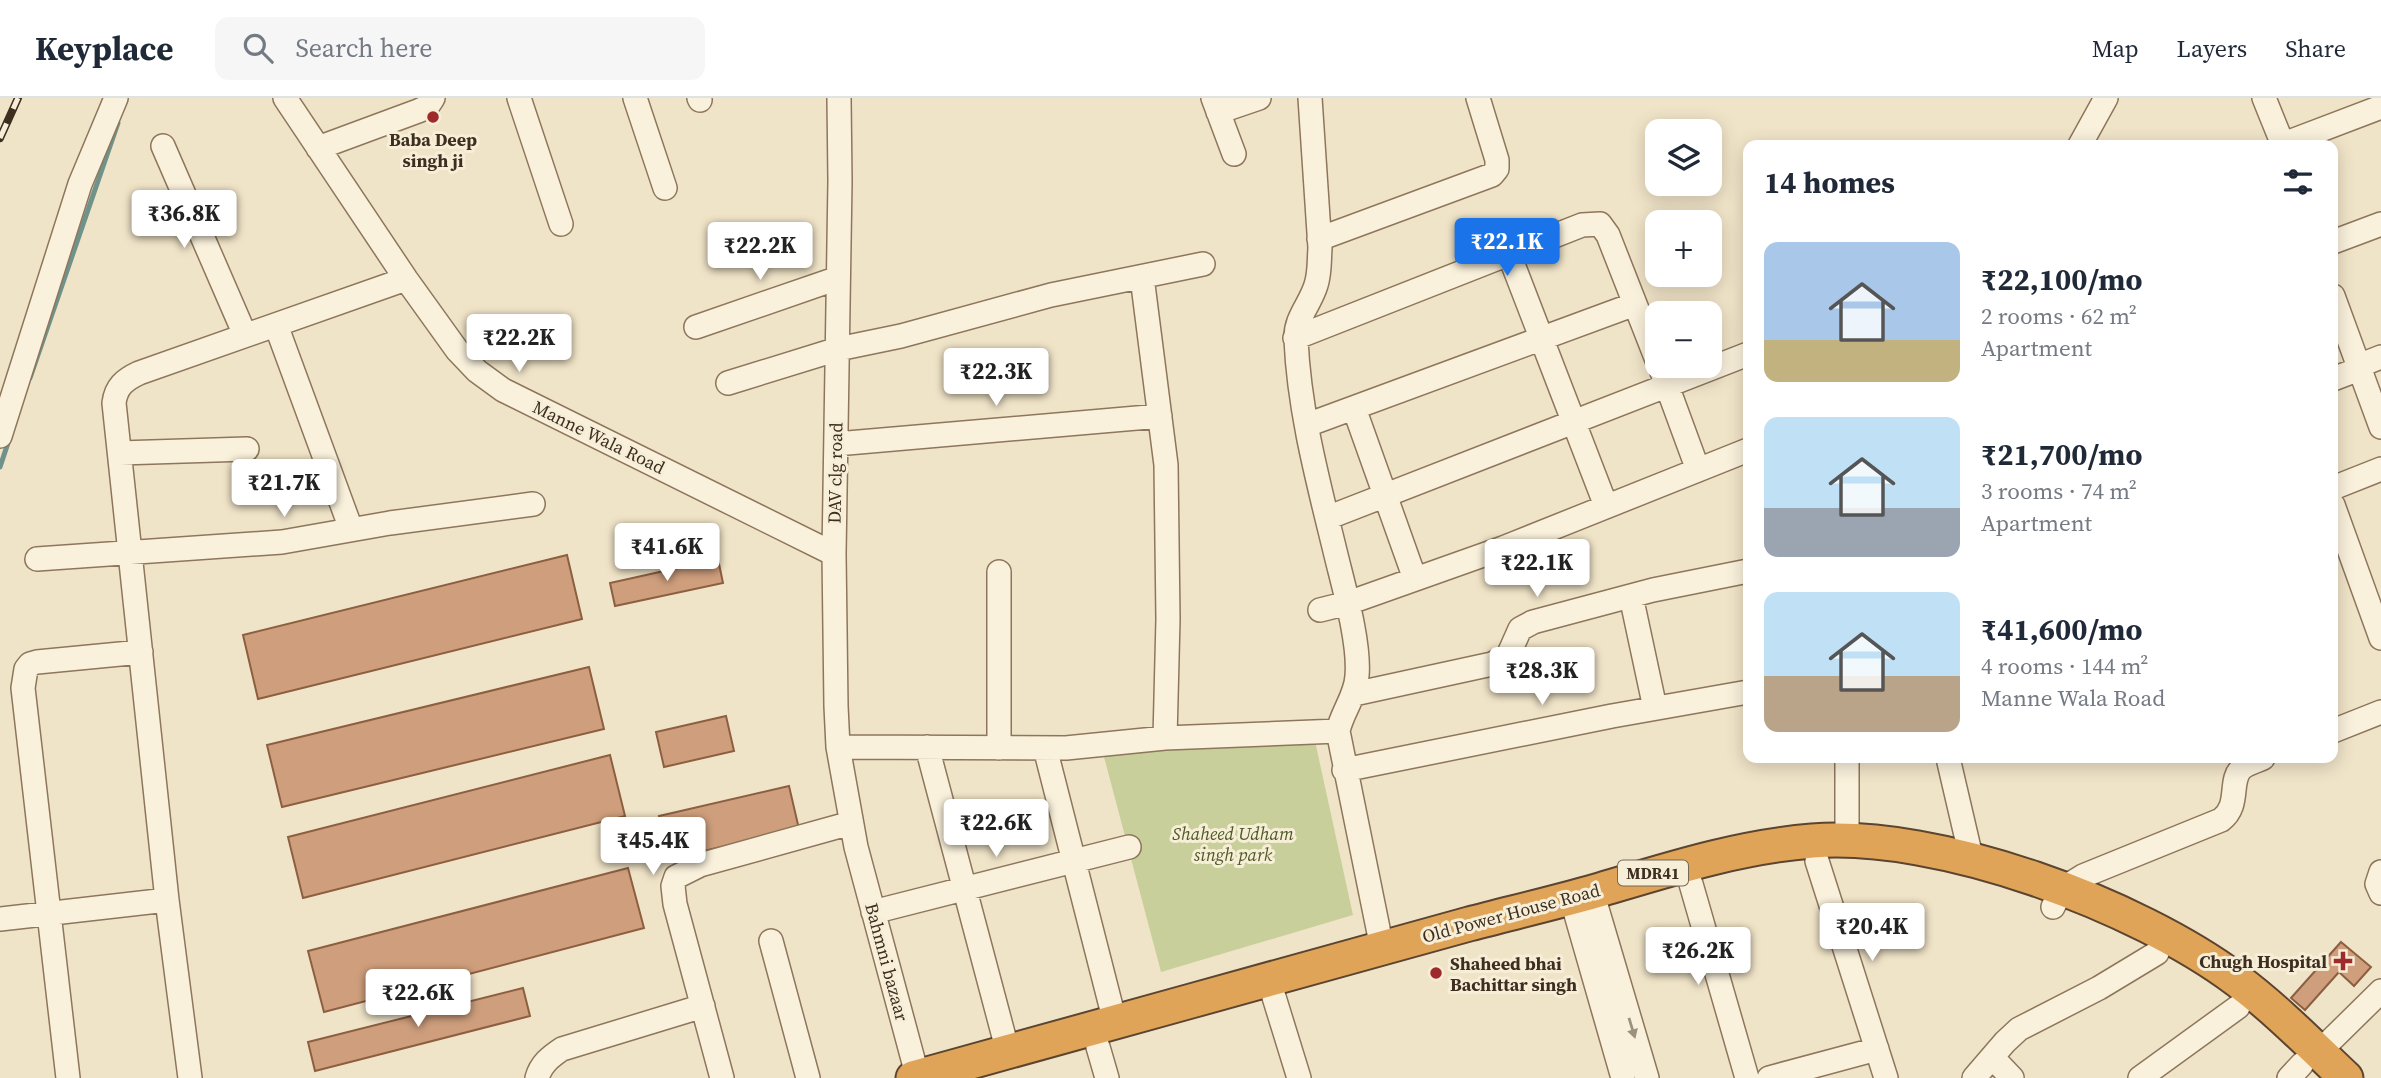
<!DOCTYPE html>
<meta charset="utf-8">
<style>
:root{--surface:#fff;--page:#f6f6f7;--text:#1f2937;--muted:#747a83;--line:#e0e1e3;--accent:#1a73e8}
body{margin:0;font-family:"Source Serif 4",serif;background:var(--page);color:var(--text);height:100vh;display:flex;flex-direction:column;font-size:26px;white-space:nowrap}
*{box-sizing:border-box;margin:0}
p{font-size:23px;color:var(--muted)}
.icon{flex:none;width:38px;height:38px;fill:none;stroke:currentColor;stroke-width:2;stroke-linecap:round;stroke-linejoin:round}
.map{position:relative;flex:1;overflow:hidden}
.side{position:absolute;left:1743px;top:42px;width:595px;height:623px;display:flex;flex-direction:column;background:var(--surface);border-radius:14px;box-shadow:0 4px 18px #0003}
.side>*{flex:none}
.controls{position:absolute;left:1645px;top:21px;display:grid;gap:14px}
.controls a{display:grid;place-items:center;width:77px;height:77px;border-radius:14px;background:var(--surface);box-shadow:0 4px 18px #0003;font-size:35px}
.price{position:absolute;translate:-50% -60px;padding:0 16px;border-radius:7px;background:#fff;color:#222;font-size:23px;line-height:46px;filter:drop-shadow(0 2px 4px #0008)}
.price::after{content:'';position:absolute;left:50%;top:42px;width:21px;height:16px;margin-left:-10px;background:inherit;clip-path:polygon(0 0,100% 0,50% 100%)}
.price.selected{background:var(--accent);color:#fff}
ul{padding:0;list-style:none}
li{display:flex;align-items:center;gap:21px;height:175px;padding:0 21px}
li span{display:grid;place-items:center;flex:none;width:196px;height:140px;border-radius:14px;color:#555}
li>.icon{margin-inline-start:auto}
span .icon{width:84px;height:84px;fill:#fffc;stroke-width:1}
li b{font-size:30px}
h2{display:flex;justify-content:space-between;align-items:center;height:84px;padding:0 21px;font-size:30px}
header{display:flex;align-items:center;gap:42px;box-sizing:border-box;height:98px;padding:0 35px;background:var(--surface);border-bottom:2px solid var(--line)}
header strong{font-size:33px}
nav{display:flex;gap:38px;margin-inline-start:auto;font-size:24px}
.search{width:490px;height:63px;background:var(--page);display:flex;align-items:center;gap:18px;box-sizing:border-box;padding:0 24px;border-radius:14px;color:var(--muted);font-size:26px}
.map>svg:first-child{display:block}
</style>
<header>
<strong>Keyplace</strong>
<div class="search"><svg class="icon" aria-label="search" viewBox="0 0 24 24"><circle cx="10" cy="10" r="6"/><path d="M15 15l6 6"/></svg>Search here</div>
<nav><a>Map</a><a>Layers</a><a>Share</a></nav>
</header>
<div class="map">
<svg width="2381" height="980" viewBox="0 0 2381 980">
<rect width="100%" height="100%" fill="#f0e4c8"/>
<path fill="#c9cf9b" d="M1099 640 1315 643 1353 817 1161 874Z"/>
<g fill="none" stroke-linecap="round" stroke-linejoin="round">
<path stroke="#6f938a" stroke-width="5" d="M30 280 118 25
M0 369 10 339"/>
</g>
<path fill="#cf9f7d" stroke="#8d5f41" stroke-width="2" d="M567 457 582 521 258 601 243 537Z
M718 461 723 485 615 508 610 485Z
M589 569 604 631 282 709 267 647Z
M726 618 734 653 664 669 656 634Z
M610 657 625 718 303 800 288 739Z
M789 688 799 731 669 761 659 718Z
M628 770 644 830 324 914 308 853Z
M2341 844 2371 869 2354 888 2339 874 2305 912 2291 900Z
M523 890 530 918 315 973 308 944Z"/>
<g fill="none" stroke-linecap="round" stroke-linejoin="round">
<defs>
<path id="minor" d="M285 0 406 181 457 252 477 273 503 292 834 456
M519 0 561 126
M635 0 665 90
M699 0 700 2
M839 0 840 83 834 456 836 608 838 649 856 749 918 980
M1213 0 1234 56
M1310 0 1320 150C1319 163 1320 175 1316 187 1310 207 1295 220 1296 241 1299 314 1319 387 1336 457 1344 490 1360 545 1357 578 1356 598 1342 614 1338 633L1382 850
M2264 0 2283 47
M1218 14 1259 0
M2080 47 2106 0
M2281 47 2381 9
M163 48 245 237
M318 50 418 13 427 9 433 0
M1319 141 1492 77 1497 71V62L1478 0
M2333 144 2381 126
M1509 156 1606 408
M1142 179 1166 367 1168 521 1165 640
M2333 198 2381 329
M276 227 351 431
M696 229 838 180
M1295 240 1582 127 1600 126 1608 137 1657 262
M2358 268 2381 259
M1662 274 1698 372
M2333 281 2359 271
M728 285 838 251 901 238 1051 197 1203 166
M1354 310 1415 481
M1307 327 1635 206
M0 338 80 86 116 0
M836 346 1160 318
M120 355 247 351
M2333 390 2381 371
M2333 407 2381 540
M1327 420 1748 256
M37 461 282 444 390 425 533 406
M1631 498 1655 610
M1320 512 1348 505 1503 450 1748 352
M1354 596 1492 566 1508 558 1520 531 1533 524 1653 492 1748 473
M2333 633 2381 614
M838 649 1066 650 1165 640 1338 633
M927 649 1008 954
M999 650V474
M1045 650 1115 924
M1847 660V743
M1948 660 1972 763
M1344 672 1612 618 1748 594
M1817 763 1886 980
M2381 774 2377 786 2381 795
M1691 786 1747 980
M1592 794 1647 980
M1571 799 1623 980
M2053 809 2062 791 2083 778 2221 722C2241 707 2228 682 2242 670 2248 665 2257 663 2263 660
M873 814 1129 749
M0 821 167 802
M771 843 808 980
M1274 899 1299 980
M1098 949 1107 980
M2319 954 2381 893
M1992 959 2012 980
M68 980 23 590 26 571 30 566 37 564 141 554
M190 980 167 802 114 305C116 289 124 282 139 275L406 181
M537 980C541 966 550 959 562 951L703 908
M722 980 675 806 673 788 676 779 700 767 851 725
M1769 980 1877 951
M1974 980 2005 944 2019 931 2099 890 2157 855
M2140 980 2238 909
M2289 980 2302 966"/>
<path id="highway" d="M913 980C1099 930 1283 876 1469 826 1511 815 1554 805 1596 793 1667 772 1737 749 1812 743 1939 733 2137 807 2237 882 2276 911 2311 947 2346 980"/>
</defs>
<use href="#minor" stroke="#8d765c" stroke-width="26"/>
<use href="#highway" stroke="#5b4430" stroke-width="37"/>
<use href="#minor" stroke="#faf1dc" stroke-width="23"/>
<use href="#highway" stroke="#e0a458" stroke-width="33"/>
<defs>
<path id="rail" d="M0 40 18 0"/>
</defs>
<use href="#rail" stroke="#3d2e20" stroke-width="8"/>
<use href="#rail" stroke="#f7eed8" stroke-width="5" stroke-dasharray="16" stroke-linecap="butt"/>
</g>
<defs><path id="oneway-solid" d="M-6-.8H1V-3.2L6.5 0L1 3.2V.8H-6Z" transform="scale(1.75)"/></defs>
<use fill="#9c907e" href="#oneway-solid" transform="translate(1632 930) rotate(73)"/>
<g fill="#9e2a2b" stroke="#f7eed8" stroke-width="2.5">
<circle cx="433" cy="19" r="7"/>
<path d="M2339.5 852.5h7v7h7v7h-7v7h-7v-7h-7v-7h7z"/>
<circle cx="1436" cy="875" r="7"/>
</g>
<g text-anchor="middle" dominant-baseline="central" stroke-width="6" stroke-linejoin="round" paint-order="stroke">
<rect fill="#f7eed8" stroke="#756857" stroke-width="2" x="1618" y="762.5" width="70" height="25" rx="5"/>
<g font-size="16" font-weight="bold" fill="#3d2e20">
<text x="1653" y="775">MDR41</text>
</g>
<g font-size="18" font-weight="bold" fill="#3d2e20" stroke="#f7eed8">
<text x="433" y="41">Baba Deep<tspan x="433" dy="21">singh ji</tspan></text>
<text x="2327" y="863" text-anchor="end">Chugh Hospital</text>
<text x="1450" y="865" text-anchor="start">Shaheed bhai<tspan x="1450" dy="21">Bachittar singh</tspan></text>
</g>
<g font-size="18" fill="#3d2e20" stroke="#f7eed8">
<text transform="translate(599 339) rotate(26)">Manne Wala Road</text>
<text transform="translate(835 375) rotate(-89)">DAV clg road</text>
<text transform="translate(1511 815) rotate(-15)">Old Power House Road</text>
<text transform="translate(887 864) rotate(75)">Bahmni bazaar</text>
</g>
<g font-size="18" font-style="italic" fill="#4d5a26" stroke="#f7eed8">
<text x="1233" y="735">Shaheed Udham<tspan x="1233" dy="21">singh park</tspan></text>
</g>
</g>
</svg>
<div class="controls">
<a><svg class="icon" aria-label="layers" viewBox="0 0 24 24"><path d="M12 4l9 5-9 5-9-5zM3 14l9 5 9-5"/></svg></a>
<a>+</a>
<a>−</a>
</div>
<b class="price" style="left:184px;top:152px">₹36.8K</b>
<b class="price selected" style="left:1507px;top:180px">₹22.1K</b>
<b class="price" style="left:760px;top:184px">₹22.2K</b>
<b class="price" style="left:519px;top:276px">₹22.2K</b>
<b class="price" style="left:996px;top:310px">₹22.3K</b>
<b class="price" style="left:284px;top:421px">₹21.7K</b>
<b class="price" style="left:667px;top:485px">₹41.6K</b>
<b class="price" style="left:1537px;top:501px">₹22.1K</b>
<b class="price" style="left:1542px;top:609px">₹28.3K</b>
<b class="price" style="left:996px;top:761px">₹22.6K</b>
<b class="price" style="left:653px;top:779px">₹45.4K</b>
<b class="price" style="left:1872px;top:865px">₹20.4K</b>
<b class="price" style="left:1698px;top:889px">₹26.2K</b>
<b class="price" style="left:418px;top:931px">₹22.6K</b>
<section class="side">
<h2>14 homes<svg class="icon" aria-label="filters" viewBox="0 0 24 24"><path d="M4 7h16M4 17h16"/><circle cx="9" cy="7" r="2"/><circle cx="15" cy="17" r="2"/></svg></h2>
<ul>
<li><span style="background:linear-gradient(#a9c7e8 70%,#c2b280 0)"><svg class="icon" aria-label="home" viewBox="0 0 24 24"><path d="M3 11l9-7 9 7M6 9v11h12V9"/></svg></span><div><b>₹22,100/mo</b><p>2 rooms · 62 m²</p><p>Apartment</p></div></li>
<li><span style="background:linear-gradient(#bfe0f5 65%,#9aa5b1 0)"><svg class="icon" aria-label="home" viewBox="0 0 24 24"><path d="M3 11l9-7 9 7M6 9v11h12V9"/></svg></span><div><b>₹21,700/mo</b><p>3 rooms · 74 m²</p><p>Apartment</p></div></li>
<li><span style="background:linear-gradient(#bfe0f5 60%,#b9a48a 0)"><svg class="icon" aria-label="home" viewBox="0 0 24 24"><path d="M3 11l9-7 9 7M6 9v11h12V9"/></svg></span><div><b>₹41,600/mo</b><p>4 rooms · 144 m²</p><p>Manne Wala Road</p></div></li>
</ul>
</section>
</div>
